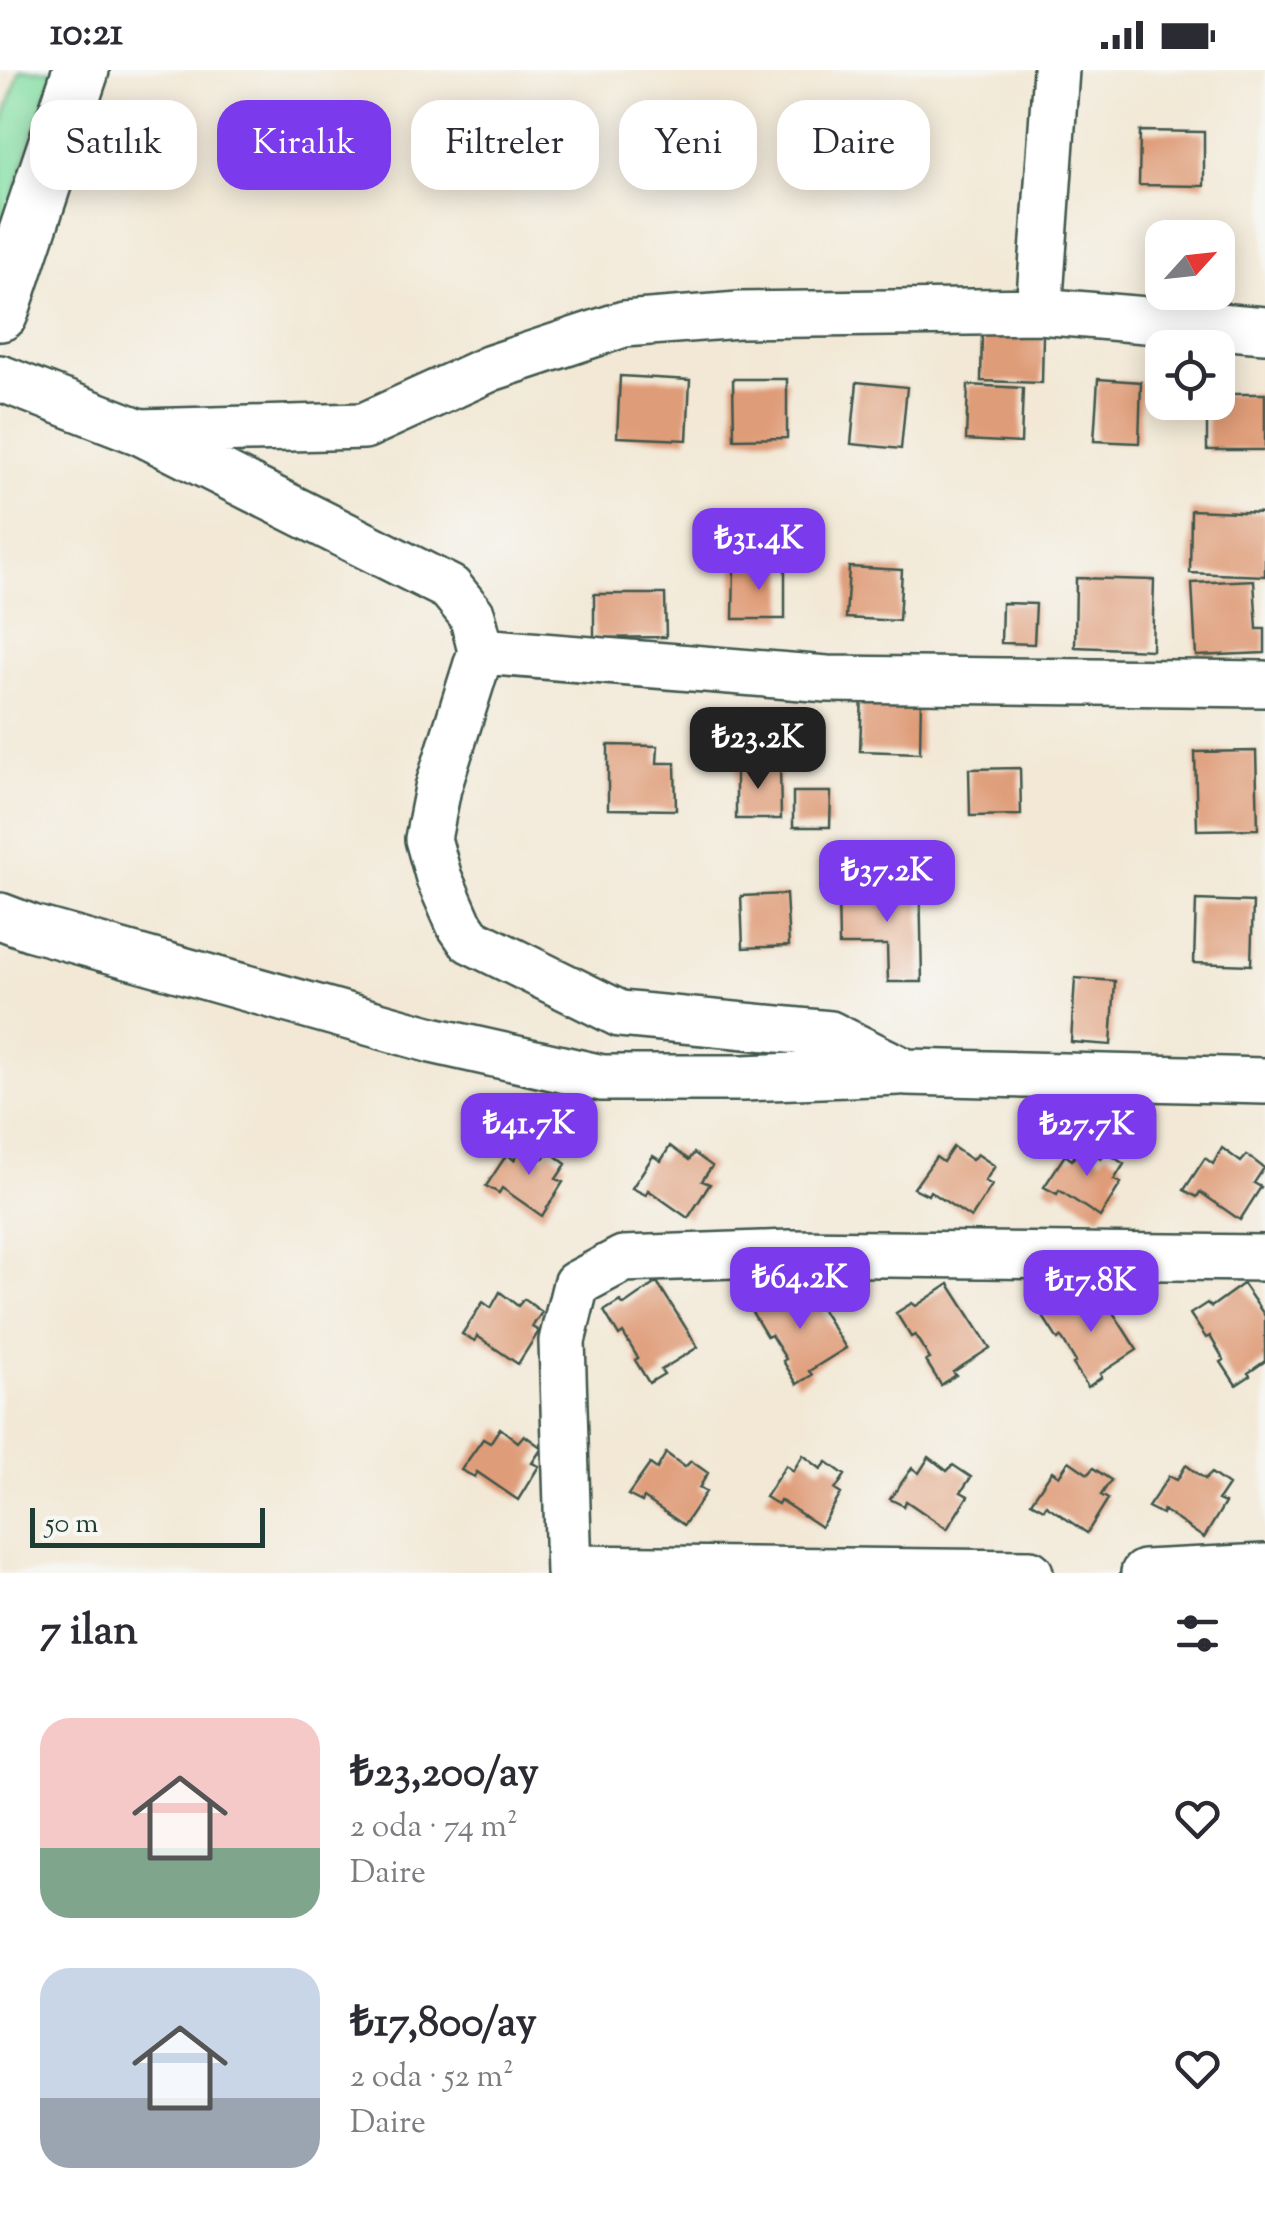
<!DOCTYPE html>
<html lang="tr">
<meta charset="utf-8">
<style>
:root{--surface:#fff;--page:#f7f7f7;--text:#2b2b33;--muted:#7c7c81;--accent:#7c3aed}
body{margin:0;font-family:"Sorts Mill Goudy",serif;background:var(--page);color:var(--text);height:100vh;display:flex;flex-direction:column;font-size:38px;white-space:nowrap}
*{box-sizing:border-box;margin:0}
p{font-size:32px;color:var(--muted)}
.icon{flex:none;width:55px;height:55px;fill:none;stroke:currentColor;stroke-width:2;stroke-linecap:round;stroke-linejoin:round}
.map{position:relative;height:1503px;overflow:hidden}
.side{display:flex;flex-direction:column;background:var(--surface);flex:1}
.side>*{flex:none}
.banner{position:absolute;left:30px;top:30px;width:1205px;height:90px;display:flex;gap:20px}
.needle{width:65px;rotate:63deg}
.buttons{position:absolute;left:1145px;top:150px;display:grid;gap:20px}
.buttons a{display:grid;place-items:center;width:90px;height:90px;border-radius:20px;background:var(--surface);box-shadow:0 5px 25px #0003;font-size:50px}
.scale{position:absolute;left:30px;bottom:25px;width:235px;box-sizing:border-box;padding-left:10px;border:5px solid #1f3d34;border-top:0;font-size:28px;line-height:35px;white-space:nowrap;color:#1f3d34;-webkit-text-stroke:8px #f6f6f2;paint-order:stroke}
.price{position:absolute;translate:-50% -85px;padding:0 22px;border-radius:20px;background:var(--accent);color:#fff;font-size:32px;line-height:65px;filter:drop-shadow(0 2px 5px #0008)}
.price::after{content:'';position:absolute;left:50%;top:60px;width:30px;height:22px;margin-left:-15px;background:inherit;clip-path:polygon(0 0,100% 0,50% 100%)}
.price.current{background:#222;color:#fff}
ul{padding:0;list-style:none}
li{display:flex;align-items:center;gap:30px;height:250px;padding:0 40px}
li span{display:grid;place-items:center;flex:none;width:280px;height:200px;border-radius:30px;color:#555}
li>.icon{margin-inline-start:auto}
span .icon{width:120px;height:120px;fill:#fffc;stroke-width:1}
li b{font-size:42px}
h2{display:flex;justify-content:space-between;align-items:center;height:120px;padding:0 40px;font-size:42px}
.pill{padding:0 35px;border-radius:30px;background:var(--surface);box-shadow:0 5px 25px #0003;font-size:35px;line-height:90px}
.pill.current{background:var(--accent);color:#fff}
.status{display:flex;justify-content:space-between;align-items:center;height:70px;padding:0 50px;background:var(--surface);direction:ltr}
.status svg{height:28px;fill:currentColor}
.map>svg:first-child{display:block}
</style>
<div class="status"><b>10:21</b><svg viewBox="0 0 49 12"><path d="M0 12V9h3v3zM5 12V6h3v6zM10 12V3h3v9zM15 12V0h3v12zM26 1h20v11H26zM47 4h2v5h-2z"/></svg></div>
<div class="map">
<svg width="1265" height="1503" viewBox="0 0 1265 1503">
<rect width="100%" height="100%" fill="#f6f6f2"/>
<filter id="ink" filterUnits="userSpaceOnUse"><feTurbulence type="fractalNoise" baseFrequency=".01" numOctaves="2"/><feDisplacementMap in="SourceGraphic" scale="20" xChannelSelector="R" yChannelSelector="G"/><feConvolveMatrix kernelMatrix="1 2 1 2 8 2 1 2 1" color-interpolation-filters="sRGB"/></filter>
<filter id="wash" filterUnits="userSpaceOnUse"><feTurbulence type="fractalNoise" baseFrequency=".0048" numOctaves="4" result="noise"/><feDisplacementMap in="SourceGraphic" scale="40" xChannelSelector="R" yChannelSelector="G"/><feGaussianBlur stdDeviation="2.25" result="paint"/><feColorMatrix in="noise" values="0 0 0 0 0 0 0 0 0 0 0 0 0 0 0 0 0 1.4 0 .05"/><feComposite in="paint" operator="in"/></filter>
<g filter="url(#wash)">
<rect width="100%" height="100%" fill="#f2e8d5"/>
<path fill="#85dfa4" stroke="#528e6c" stroke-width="2.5" d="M20 0H54L0 167V60Z"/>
<g id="blocks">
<path fill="#df9c78" d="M1140 61 1204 62V116L1139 115Z
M982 262 1043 264 1042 313 981 311Z
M620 306 690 310 687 370 617 367Z
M733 309H787V368L734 369Z
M1098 309 1141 312 1139 373 1094 371Z
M857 312 907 317 901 379 851 374Z
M968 315 1023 318 1021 373 966 370Z
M1218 324H1265V380H1207V332H1218Z
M1191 440 1265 443V506L1190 503Z
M734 497H785V549H733Z
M849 497 902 500 899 551 846 548Z
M1076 508 1154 510 1152 580 1075 577Z
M1254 510 1257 559H1265V583L1196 586 1192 513Z
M594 524H665L666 567 594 568Z
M1002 533 1036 534 1034 574 1001 573Z
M862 623 921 625 920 683 860 681Z
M608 675 658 676 657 693H675L676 740 608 739Z
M1256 681 1258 759 1197 760 1195 682Z
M736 695H780L781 749H736Z
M1020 698 1021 745 970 746 969 699Z
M793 722H831L830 757H793Z
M920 806 922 912H888L887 875H839L838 824 890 822V807Z
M786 824 789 876 743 878 741 826Z
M1196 830 1253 832 1251 895 1194 893Z
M1075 908 1115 911 1111 975 1071 972Z
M524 1074 543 1088 549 1081 566 1094 556 1109 563 1112 542 1146 502 1118 499 1123 486 1116 507 1084 514 1090Z
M1082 1075 1101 1089 1106 1082 1124 1094 1114 1110 1121 1113 1100 1147 1059 1120 1057 1124 1044 1117 1065 1085 1072 1090Z
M670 1076 689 1090 694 1083 712 1096 702 1111 710 1114 688 1148 648 1120 646 1125 632 1118 653 1086 661 1091Z
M953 1077 972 1090 977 1084 995 1096 985 1111 992 1115 971 1148 930 1121 928 1125 914 1118 936 1087 943 1092Z
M1222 1078 1241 1092 1247 1085 1264 1098 1254 1113 1261 1117 1240 1150 1200 1122 1197 1127 1184 1120 1205 1088 1213 1094Z
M657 1212 698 1277 661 1300 664 1304 649 1313 635 1290 638 1288 623 1263 619 1266 604 1241 620 1231 624 1235Z
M805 1213 846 1278 809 1301 812 1305 797 1314 783 1291 786 1289 771 1265 767 1267 752 1242 768 1232 772 1236Z
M949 1214 990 1278 953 1302 956 1305 941 1315 926 1291 930 1289 915 1265 911 1267 896 1243 912 1233 916 1236Z
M1243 1214 1265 1246V1291L1248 1303 1250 1306 1236 1315 1221 1292 1224 1290 1210 1266 1206 1268 1190 1244 1207 1233 1211 1237Z
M1096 1216 1137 1280 1100 1304 1102 1307 1088 1317 1073 1294 1076 1292 1061 1267 1058 1270 1042 1245 1059 1235 1063 1238Z
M500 1222 518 1236 524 1229 542 1242 532 1257 539 1261 518 1294 477 1266 475 1271 462 1264 483 1232 491 1238Z
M500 1358 518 1372 524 1365 542 1378 532 1393 539 1396 518 1430 477 1402 475 1407 461 1400 483 1369 490 1373Z
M666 1383 685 1397 691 1391 708 1403 699 1418 706 1422 684 1455 644 1428 642 1432 628 1425 650 1394 657 1399Z
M803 1385 821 1399 827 1392 845 1405 835 1420 841 1424 821 1457 780 1430 778 1434 765 1427 786 1395 793 1401Z
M929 1387 947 1401 953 1395 971 1407 961 1422 968 1426 947 1459 906 1431 904 1436 890 1429 912 1398 919 1403Z
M1069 1391 1088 1404 1093 1398 1111 1410 1101 1425 1108 1429 1087 1463 1046 1435 1044 1439 1031 1432 1052 1401 1059 1406Z
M1186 1395 1205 1409 1211 1403 1228 1415 1218 1430 1225 1433 1204 1468 1163 1440 1162 1444 1148 1437 1169 1406 1177 1410Z"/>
</g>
</g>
<g filter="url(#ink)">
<use href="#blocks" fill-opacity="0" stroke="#3f574c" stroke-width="2.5"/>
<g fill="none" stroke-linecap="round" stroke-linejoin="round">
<defs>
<path id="minor" d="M1039 241 1056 0
M0 308 140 362 364 356 491 298 624 254 739 245 1039 241 1265 260
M140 362 450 518 472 545 481 581 438 718 428 769 439 808 459 854 470 870 620 944 830 964 906 1002 1265 1011
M481 581 827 609 1265 614
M0 846 32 858 432 970 602 1008H743L899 1002
M569 1498 1030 1503
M569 1503 562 1271 576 1214 623 1189 790 1183 1265 1188
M1144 1503 1265 1497"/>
<path id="major" d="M0 243 81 0"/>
</defs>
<use href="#minor" stroke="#3f574c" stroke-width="50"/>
<use href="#major" stroke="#3f574c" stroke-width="60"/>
<use href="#minor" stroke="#fff" stroke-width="45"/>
<use href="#major" stroke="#fff" stroke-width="55"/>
</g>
</g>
</svg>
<div class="buttons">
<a><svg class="needle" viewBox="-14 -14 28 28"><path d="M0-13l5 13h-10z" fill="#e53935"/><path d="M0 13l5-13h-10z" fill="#7c7c81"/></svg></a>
<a><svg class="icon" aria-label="locate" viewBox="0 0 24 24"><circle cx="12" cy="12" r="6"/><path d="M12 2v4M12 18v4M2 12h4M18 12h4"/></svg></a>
</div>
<div class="scale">50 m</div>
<b class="price" style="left:759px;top:523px">₺31.4K</b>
<b class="price current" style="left:758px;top:722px">₺23.2K</b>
<b class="price" style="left:887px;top:855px">₺37.2K</b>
<b class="price" style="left:529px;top:1108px">₺41.7K</b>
<b class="price" style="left:1087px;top:1109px">₺27.7K</b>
<b class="price" style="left:800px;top:1262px">₺64.2K</b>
<b class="price" style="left:1091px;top:1265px">₺17.8K</b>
<div class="banner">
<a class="pill">Satılık</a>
<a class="pill current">Kiralık</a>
<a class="pill">Filtreler</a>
<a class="pill">Yeni</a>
<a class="pill">Daire</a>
</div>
</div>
<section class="side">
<h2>7 ilan<svg class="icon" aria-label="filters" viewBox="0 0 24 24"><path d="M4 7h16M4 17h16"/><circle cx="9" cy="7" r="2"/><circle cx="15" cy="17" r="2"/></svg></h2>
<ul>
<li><span style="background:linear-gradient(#f6c9c9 65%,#7fa58c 0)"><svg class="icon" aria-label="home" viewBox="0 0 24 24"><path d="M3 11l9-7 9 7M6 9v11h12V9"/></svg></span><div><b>₺23,200/ay</b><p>2 oda · 74 m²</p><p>Daire</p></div><svg class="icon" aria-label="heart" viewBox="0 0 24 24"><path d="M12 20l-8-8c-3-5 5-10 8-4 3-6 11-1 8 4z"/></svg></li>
<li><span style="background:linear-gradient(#c9d6e8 65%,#9aa5b1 0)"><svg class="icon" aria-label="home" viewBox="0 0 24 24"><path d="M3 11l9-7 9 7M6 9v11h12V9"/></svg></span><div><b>₺17,800/ay</b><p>2 oda · 52 m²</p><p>Daire</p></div><svg class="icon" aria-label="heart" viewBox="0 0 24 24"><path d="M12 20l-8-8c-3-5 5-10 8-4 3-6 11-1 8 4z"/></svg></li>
</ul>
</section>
